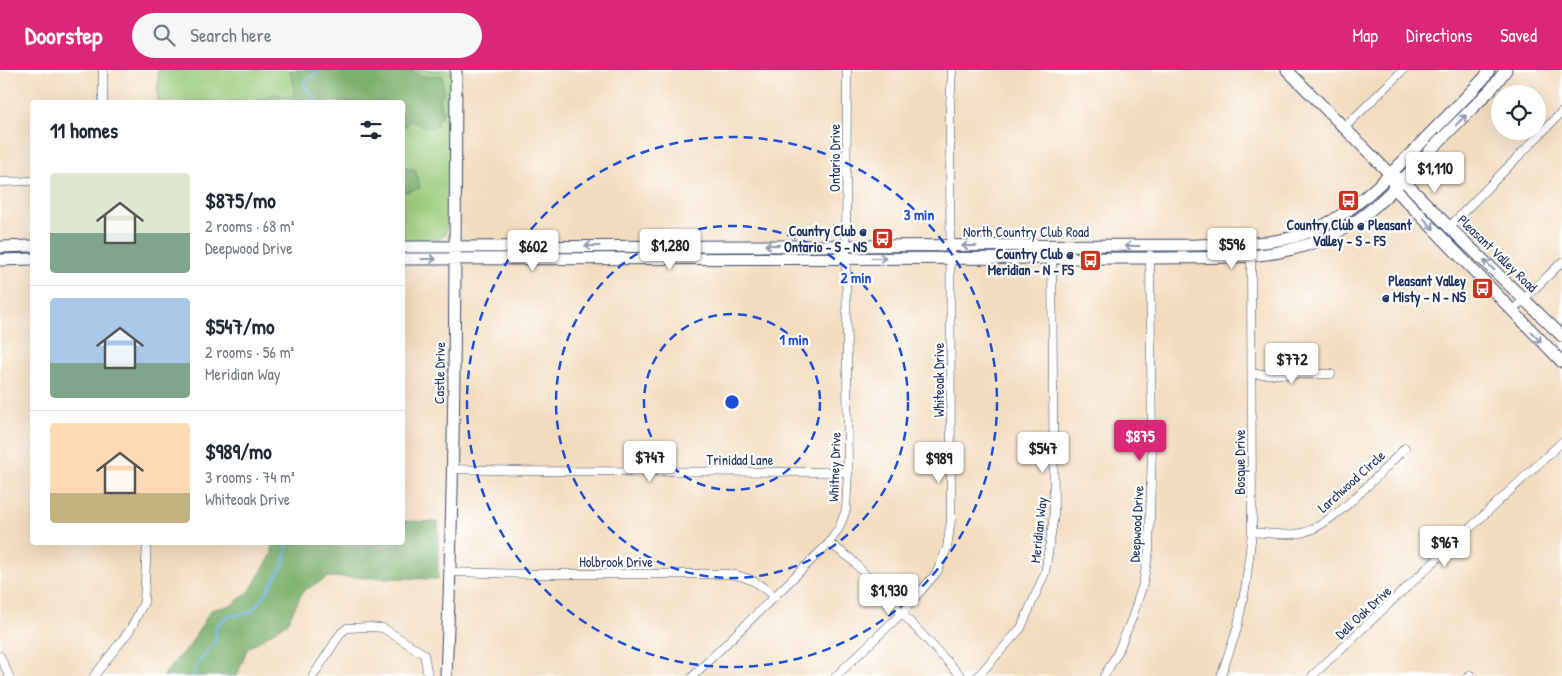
<!DOCTYPE html>
<meta charset="utf-8">
<style>
:root{--surface:#fff;--page:#f6f6f7;--text:#1f2937;--muted:#747a83;--line:#e0e1e3;--accent:#db2777}
body{margin:0;font-family:"Patrick Hand",sans-serif;background:var(--page);color:var(--text);height:100vh;display:flex;flex-direction:column;font-size:19px;white-space:nowrap}
*{box-sizing:border-box;margin:0}
p{font-size:16px;color:var(--muted)}
.icon{flex:none;width:28px;height:28px;fill:none;stroke:currentColor;stroke-width:2;stroke-linecap:round;stroke-linejoin:round}
.map{position:relative;flex:1;overflow:hidden}
.sheet{position:absolute;left:30px;top:30px;width:375px;height:445px;display:flex;flex-direction:column;background:var(--surface);border-radius:5px;box-shadow:0 5px 20px #0002}
.sheet>*{flex:none}
.tools{position:absolute;left:1491px;top:15px;display:grid;gap:10px}
.tools a{display:grid;place-items:center;width:55px;height:55px;border-radius:50%;background:var(--surface);box-shadow:0 5px 20px #0002;font-size:25px}
.price{position:absolute;translate:-50% -42px;padding:0 11px;border-radius:5px;background:#fff;color:#222;font-size:16px;line-height:32px;filter:drop-shadow(0 1px 2px #0008)}
.price::after{content:'';position:absolute;left:50%;top:30px;width:15px;height:11px;margin-left:-8px;background:inherit;clip-path:polygon(0 0,100% 0,50% 100%)}
.price.on{background:var(--accent);color:#fff}
ul{padding:0;list-style:none}
li{display:flex;align-items:center;gap:15px;height:125px;padding:0 20px}
li+li{border-top:1px solid var(--line)}
li span{display:grid;place-items:center;flex:none;width:140px;height:100px;border-radius:5px;color:#555}
li>.icon{margin-inline-start:auto}
span .icon{width:60px;height:60px;fill:#fffc;stroke-width:1}
li b{font-size:21px}
h2{display:flex;justify-content:space-between;align-items:center;height:60px;padding:0 20px;font-size:21px}
header{display:flex;align-items:center;gap:30px;box-sizing:border-box;height:70px;padding:0 25px;background:var(--accent);color:#fff}
header strong{font-size:24px}
nav{display:flex;gap:28px;margin-inline-start:auto;font-size:18px}
.search{width:350px;height:45px;background:var(--page);display:flex;align-items:center;gap:12px;box-sizing:border-box;padding:0 18px;border-radius:28px;color:var(--muted);font-size:19px}
.map>svg:first-child{display:block}
</style>
<header>
<strong>Doorstep</strong>
<div class="search"><svg class="icon" aria-label="search" viewBox="0 0 24 24"><circle cx="10" cy="10" r="6"/><path d="M15 15l6 6"/></svg>Search here</div>
<nav><a>Map</a><a>Directions</a><a>Saved</a></nav>
</header>
<div class="map">
<svg width="1562" height="606" viewBox="0 0 1562 606">
<rect width="100%" height="100%" fill="#fff"/>
<filter id="ink" filterUnits="userSpaceOnUse"><feTurbulence type="fractalNoise" baseFrequency=".02" numOctaves="2"/><feDisplacementMap in="SourceGraphic" scale="10" xChannelSelector="R" yChannelSelector="G"/><feConvolveMatrix kernelMatrix="1 2 1 2 8 2 1 2 1" color-interpolation-filters="sRGB"/></filter>
<filter id="wash" filterUnits="userSpaceOnUse"><feTurbulence type="fractalNoise" baseFrequency=".0096" numOctaves="4" result="noise"/><feDisplacementMap in="SourceGraphic" scale="20" xChannelSelector="R" yChannelSelector="G"/><feGaussianBlur stdDeviation="1.12" result="paint"/><feColorMatrix in="noise" values="0 0 0 0 0 0 0 0 0 0 0 0 0 0 0 0 0 1.4 0 .05"/><feComposite in="paint" operator="in"/></filter>
<g filter="url(#wash)">
<rect width="100%" height="100%" fill="#f3dcbe"/>
<path fill="#9bcc7c" stroke="#5b7e6d" d="M158 0H452L451 83 448 151 445 164 438 171 403 172 402 32H158Z"/>
<path fill="#7cb06c" stroke="#4c7065" d="M290 0H411C417 6 431 9 438 5L443 6V23L439 30 443 42 441 48 437 50V56C427 61 418 54 410 49L406 56H403L402 32H258L272 24 291 27 294 24V16Z
M402 93 407 99H415L420 118 406 122 403 121Z
M403 451 438 452V509L328 507 303 521 287 553 247 579 237 606H163L179 586 188 578 211 540 232 535 249 522 272 484V473L402 472Z"/>
<g fill="none" stroke-linecap="round" stroke-linejoin="round">
<path stroke="#71b3e6" stroke-width="2.5" d="M318 32 305 16V11L320 0
M194 606 195 598 216 570V556L228 546 250 543 263 528 283 495 288 474 286 472"/>
</g>
</g>
<g filter="url(#ink)">
<g fill="none" stroke-linecap="round" stroke-linejoin="round">
<defs>
<path id="street" d="M103 0V32
M1344 58 1403 0
M0 112 32 111
M1449 157 1562 42
M1512 241 1562 192
M1252 304H1331
M452 399 522 401 848 402
M1252 462C1269 463 1288 467 1305 462 1334 454 1383 400 1405 378
M829 473 850 488 961 606
M450 502 531 504H730C749 507 761 514 775 527
M0 586 9 606
M94 606 130 560 144 532 147 472
M313 606 341 563 347 558 369 557 383 558 424 584 428 606
M693 606 829 473 839 458 846 440 848 402 846 187 847 0
M836 606 902 543 937 502 947 478 951 450 950 37 952 0
M978 606 1021 558 1045 503 1054 445 1052 185
M1104 606 1117 584 1132 548 1143 514 1149 481 1152 378 1150 185
M1221 606 1237 559 1246 514 1252 462 1251 183
M1312 606 1562 372
M1469 606 1470 605"/>
<path id="secondary" d="M1287 0 1390 104 1403 110 1449 157 1562 266
M1393 113 1395 119 1562 292
M0 177 32 176
M402 177 1196 175C1229 174 1262 175 1294 167 1343 154 1382 113 1416 78 1439 54 1463 31 1485 7L1489 0
M402 189 1150 188C1193 187 1237 190 1279 182 1349 169 1379 135 1425 86 1447 63 1470 41 1492 18L1506 0
M0 190 32 189
M446 606C455 404 455 202 456 0"/>
</defs>
<use href="#street" stroke="#3b496c" stroke-width="9"/>
<use href="#secondary" stroke="#3b496c" stroke-width="13"/>
<use href="#street" stroke="#fff" stroke-width="8"/>
<use href="#secondary" stroke="#fff" stroke-width="11"/>
</g>
<defs><path id="oneway-shaft" d="M-6 0H5M1.5-3L5.5 0L1.5 3" fill="none" stroke-width="1.6" stroke-linecap="round" stroke-linejoin="round" transform="scale(1.25)"/></defs>
<g stroke="#8d97ae">
<use href="#oneway-shaft" transform="translate(1461 50) rotate(-45)"/>
<use href="#oneway-shaft" transform="translate(1429 154) rotate(46)"/>
<use href="#oneway-shaft" transform="translate(772 175) rotate(180)"/>
<use href="#oneway-shaft" transform="translate(592 176) rotate(180)"/>
<use href="#oneway-shaft" transform="translate(969 176) rotate(180)"/>
<use href="#oneway-shaft" transform="translate(1132 176) rotate(180)"/>
<use href="#oneway-shaft" transform="translate(879 188)"/>
<use href="#oneway-shaft" transform="translate(429 189)"/>
<use href="#oneway-shaft" transform="translate(1489 195) rotate(-136)"/>
<use href="#oneway-shaft" transform="translate(1536 267) rotate(46)"/>
</g>
</g>
<g fill="none" stroke="#1d4ed8" stroke-width="2.5" stroke-dasharray="9 6">
<circle cx="732" cy="332" r="88"/>
<circle cx="732" cy="332" r="176"/>
<circle cx="732" cy="332" r="265"/>
</g>
<defs>
<symbol id="bus-square" viewBox="-11 -11 22 22"><rect x="-9" y="-9" width="18" height="18" rx="4" fill="#c8321e" stroke="#fff"/><path d="M-5-6H5V4H4V6H2V4H-2V6H-4V4H-5ZM-3.5-4V0h7V-4ZM-3.5 1.2v1.5H-2V1.2ZM2 1.2v1.5H3.5V1.2Z" fill="#fff"/></symbol>
</defs>
<g fill-rule="evenodd">
<use href="#bus-square" x="1336" y="118" width="25" height="25"/>
<use href="#bus-square" x="870" y="156" width="25" height="25"/>
<use href="#bus-square" x="1078" y="178" width="25" height="25"/>
<use href="#bus-square" x="1470" y="206" width="25" height="25"/>
</g>
<g text-anchor="middle" dominant-baseline="central" stroke-width="4.5" stroke-linejoin="round" paint-order="stroke">
<g font-size="14" fill="#1b2f5e" stroke="#fff">
<text transform="translate(834 88) rotate(-90)">Ontario Drive</text>
<text x="1026" y="161">North Country Club Road</text>
<text transform="translate(1498 183) rotate(44)">Pleasant Valley Road</text>
<text transform="translate(439 303) rotate(-89)">Castle Drive</text>
<text transform="translate(938 310) rotate(-90)">Whiteoak Drive</text>
<text x="740" y="389">Trinidad Lane</text>
<text transform="translate(1239 392) rotate(-90)">Bosque Drive</text>
<text transform="translate(834 397) rotate(-88)">Whitney Drive</text>
<text transform="translate(1351 411) rotate(-42)">Larchwood Circle</text>
<text transform="translate(1136 454) rotate(-87)">Deepwood Drive</text>
<text transform="translate(1038 460) rotate(-84)">Meridian Way</text>
<text x="616" y="491">Holbrook Drive</text>
<text transform="translate(1363 542) rotate(-43)">Dell Oak Drive</text>
</g>
<g font-size="14" font-weight="bold" fill="#1b2f5e" stroke="#fff" text-anchor="end">
<text x="1349" y="154" text-anchor="middle">Country Club @ Pleasant<tspan x="1349" dy="16">Valley - S - FS</tspan></text>
<text x="867" y="160">Country Club @<tspan x="867" dy="16">Ontario - S - NS</tspan></text>
<text x="1074" y="183">Country Club @<tspan x="1074" dy="16">Meridian - N - FS</tspan></text>
<text x="1466" y="210">Pleasant Valley<tspan x="1466" dy="16">@ Misty - N - NS</tspan></text>
</g>
</g>
<circle cx="732" cy="332" r="8" fill="#1d4ed8" stroke="#fff" stroke-width="2.5"/>
<g font-size="15" text-anchor="middle" font-weight="bold" fill="#1d4ed8" stroke="#fff" stroke-width="4.5" stroke-linejoin="round" paint-order="stroke">
<text x="919" y="150">3 min</text>
<text x="856" y="213">2 min</text>
<text x="794" y="275">1 min</text>
</g>
</svg>
<div class="tools">
<a><svg class="icon" aria-label="locate" viewBox="0 0 24 24"><circle cx="12" cy="12" r="6"/><path d="M12 2v4M12 18v4M2 12h4M18 12h4"/></svg></a>
</div>
<b class="price" style="left:1435px;top:124px">$1,110</b>
<b class="price" style="left:1232px;top:200px">$596</b>
<b class="price" style="left:670px;top:201px">$1,280</b>
<b class="price" style="left:533px;top:202px">$602</b>
<b class="price" style="left:1292px;top:315px">$772</b>
<b class="price on" style="left:1140px;top:392px">$875</b>
<b class="price" style="left:1043px;top:404px">$547</b>
<b class="price" style="left:650px;top:413px">$747</b>
<b class="price" style="left:939px;top:414px">$989</b>
<b class="price" style="left:1445px;top:498px">$967</b>
<b class="price" style="left:889px;top:546px">$1,930</b>
<section class="sheet">
<h2>11 homes<svg class="icon" aria-label="filters" viewBox="0 0 24 24"><path d="M4 7h16M4 17h16"/><circle cx="9" cy="7" r="2"/><circle cx="15" cy="17" r="2"/></svg></h2>
<ul>
<li><span style="background:linear-gradient(#dfe7d0 60%,#7fa58c 0)"><svg class="icon" aria-label="home" viewBox="0 0 24 24"><path d="M3 11l9-7 9 7M6 9v11h12V9"/></svg></span><div><b>$875/mo</b><p>2 rooms · 68 m²</p><p>Deepwood Drive</p></div></li>
<li><span style="background:linear-gradient(#a9c7e8 65%,#7fa58c 0)"><svg class="icon" aria-label="home" viewBox="0 0 24 24"><path d="M3 11l9-7 9 7M6 9v11h12V9"/></svg></span><div><b>$547/mo</b><p>2 rooms · 56 m²</p><p>Meridian Way</p></div></li>
<li><span style="background:linear-gradient(#ffd9b3 70%,#c2b280 0)"><svg class="icon" aria-label="home" viewBox="0 0 24 24"><path d="M3 11l9-7 9 7M6 9v11h12V9"/></svg></span><div><b>$989/mo</b><p>3 rooms · 74 m²</p><p>Whiteoak Drive</p></div></li>
</ul>
</section>
</div>
